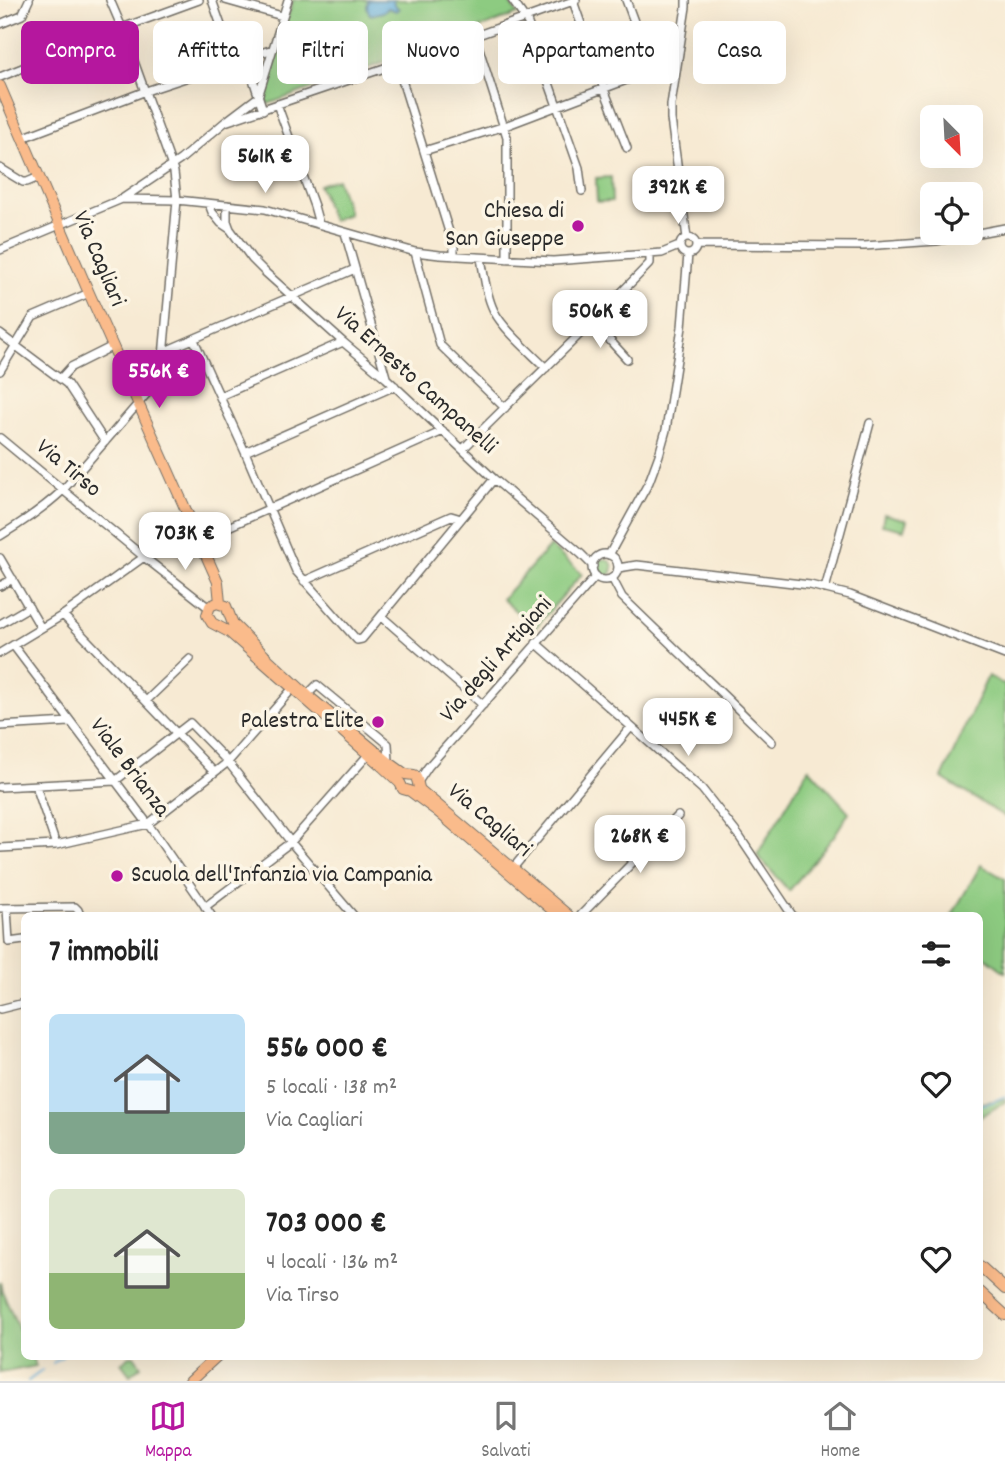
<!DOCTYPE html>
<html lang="it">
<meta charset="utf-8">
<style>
:root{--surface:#fff;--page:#f6f6f6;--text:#222;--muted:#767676;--line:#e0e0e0;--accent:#b5179e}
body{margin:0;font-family:Dekko,sans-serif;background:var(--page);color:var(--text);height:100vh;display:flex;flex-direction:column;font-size:26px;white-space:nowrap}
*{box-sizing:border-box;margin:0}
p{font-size:23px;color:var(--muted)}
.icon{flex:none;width:38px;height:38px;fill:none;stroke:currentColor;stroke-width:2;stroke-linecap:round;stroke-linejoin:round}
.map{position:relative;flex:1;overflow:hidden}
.side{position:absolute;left:21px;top:912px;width:962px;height:448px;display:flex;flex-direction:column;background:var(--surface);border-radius:10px;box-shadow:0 7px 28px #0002}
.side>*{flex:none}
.guide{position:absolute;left:21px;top:21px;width:964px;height:63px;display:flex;gap:14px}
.needle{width:46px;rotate:156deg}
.buttons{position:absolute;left:920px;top:105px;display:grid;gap:14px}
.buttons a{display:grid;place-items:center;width:63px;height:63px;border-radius:10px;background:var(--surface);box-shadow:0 7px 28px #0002;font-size:35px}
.price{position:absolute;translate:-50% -60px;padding:0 16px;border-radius:14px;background:#fff;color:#222;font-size:23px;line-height:46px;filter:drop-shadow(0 2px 4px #0008)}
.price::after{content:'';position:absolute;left:50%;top:42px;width:21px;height:16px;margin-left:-10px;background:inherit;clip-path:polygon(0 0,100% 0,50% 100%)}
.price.current{background:var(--accent);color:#fff}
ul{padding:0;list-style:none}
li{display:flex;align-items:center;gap:21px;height:175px;padding:0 28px}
li span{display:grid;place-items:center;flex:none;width:196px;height:140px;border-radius:10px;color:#555}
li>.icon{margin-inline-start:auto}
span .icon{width:84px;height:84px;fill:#fffc;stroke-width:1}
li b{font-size:30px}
h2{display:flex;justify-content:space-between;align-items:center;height:84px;padding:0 28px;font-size:30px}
.pill{padding:0 24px;border-radius:10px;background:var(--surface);box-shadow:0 7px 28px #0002;font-size:24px;line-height:63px}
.pill.current{background:var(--accent);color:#fff}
.tab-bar{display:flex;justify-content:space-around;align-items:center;height:98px;border-top:2px solid var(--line);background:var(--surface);font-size:19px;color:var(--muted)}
.tab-bar a{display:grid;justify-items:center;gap:4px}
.tab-bar .current{color:var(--accent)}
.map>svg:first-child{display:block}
</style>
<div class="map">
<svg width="1005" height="1381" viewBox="0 0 1005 1381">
<rect width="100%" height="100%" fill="#fcf5e5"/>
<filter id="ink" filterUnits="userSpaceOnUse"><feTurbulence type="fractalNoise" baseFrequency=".0143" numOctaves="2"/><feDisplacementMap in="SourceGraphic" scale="14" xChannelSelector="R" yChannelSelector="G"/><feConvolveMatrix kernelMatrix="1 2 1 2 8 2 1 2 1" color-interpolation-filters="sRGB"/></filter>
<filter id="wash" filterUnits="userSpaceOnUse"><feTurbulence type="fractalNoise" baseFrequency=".00686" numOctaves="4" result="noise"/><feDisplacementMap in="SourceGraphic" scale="28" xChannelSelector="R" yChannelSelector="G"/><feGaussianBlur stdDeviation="1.57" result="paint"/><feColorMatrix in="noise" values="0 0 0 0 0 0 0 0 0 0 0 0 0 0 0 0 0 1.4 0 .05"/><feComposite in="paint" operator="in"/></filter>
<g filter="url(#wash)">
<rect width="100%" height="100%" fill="#f7ead3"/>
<path fill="#8dcb81" stroke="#5c7b56" stroke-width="2" d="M293 0H507L518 14 268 104 263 95Z
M611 177 612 201 597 202 596 178Z
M337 179 349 214 332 221 319 185Z
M884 514 907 520 904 530 882 525Z
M550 546 582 574 535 628 502 599Z
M595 568a9 9 0 1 1 18 0a9 9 0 1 1-18 0Z
M988 676 1005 685V817L942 778Z
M809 768 849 812 834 836 789 891 757 855Z
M981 865 1005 879V972L980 953V915H952Z
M1005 1099V1102L980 1117V1103Z
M0 1282 2 1291 24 1341V1356H31L36 1366 0 1373Z
M130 1356H134L141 1366 130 1375 121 1363Z"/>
<path fill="#64afdc" stroke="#486d84" stroke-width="2" d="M368 0H393L394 4 399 9 396 11 388 8 383 12 371 15 369 13 367 7Z"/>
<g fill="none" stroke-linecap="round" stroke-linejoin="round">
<path stroke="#64afdc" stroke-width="2" d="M980 1105 992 1102 1005 1096
M53 1363 63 1356
M28 1381 43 1370"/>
</g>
</g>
<g filter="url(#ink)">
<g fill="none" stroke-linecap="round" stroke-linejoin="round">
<defs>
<path id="minor" d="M212 0 234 62
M225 0 282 16
M512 0 527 21 579 168 582 191
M626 0 652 70
M686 0V7L671 105V119L687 238
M573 1 604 89 627 148
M0 24 22 15 29 0
M475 36 507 137V259
M246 58 263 110
M397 64 454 248V256
M0 77 122 28 199 0
M258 97 288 0
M277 104 314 206 319 224
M225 122 408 60 576 0
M22 138 146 91 273 49
M424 151 505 126 666 65
M0 168 23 182H27L39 177
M122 199 177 200 265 209 415 252 440 255 553 261 662 253 679 246
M209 204 212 212 221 223 230 229 252 259 266 273 343 342 386 378 494 479 581 554 593 566
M227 205V221L230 229
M345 233 386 377
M680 246a8 8 0 1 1 16 0a8 8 0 1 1-16 0Z
M696 245 864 246 936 241 1005 228
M0 250 122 199 180 160 225 122 258 97
M415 252 440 345 505 408
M481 258C484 275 486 295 494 311 503 329 531 353 546 368
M593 322 627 359
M0 334 67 384 105 442
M194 340 245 452 296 571 357 640 362 639 494 479
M163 352 355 269
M0 371 33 317 89 293
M60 379 71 367 113 346
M220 396 343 342
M0 438 144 557 209 608
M463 449C525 387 589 327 650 263V254
M245 452 395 386
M0 536C23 522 44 508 63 490L150 390 159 376 162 368 177 200 174 172 122 28 110 0
M199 540 443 431
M592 567a13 13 0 1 1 26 0a13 13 0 1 1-26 0Z
M609 555 649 482 659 455 666 430 682 327 688 254
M0 558 41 628
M618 568 637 565 810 585 850 595 1005 655
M612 578 622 597 772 742
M304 581 451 516 461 519
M0 586 13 579
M825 589 870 423
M63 615 214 772
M381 616 483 705
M0 624 29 607
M536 643 702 789 739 836 792 915
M13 645 148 824 211 915
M0 653 63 615 144 557
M307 695 317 685 388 744 389 762
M146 701 190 659
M0 726 70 722
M418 782 428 767 596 576
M36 786 56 845
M0 787 115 781 190 723 228 762 294 846 353 915
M0 848 56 845 148 824 228 762 293 688
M513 868 631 727
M205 907 291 842 368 755
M0 908 75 907 78 910 80 915
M7 908 9 942 24 940
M581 915 678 816
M0 1009 24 1003"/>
<path id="major" d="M0 86 89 293 218 582 220 603
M558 915 437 811 410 791 403 789 400 783 383 767 229 632 212 623 207 615 210 606 217 603 226 606 233 624 270 661 307 695 391 764 405 774 414 775C419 779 417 785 420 790L568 915
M980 1266 1005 1289
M980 1292 1005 1315
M190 1381 217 1356"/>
</defs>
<use href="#minor" stroke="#726e66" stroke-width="10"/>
<use href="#major" stroke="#726e66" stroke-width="12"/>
<use href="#minor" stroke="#fff" stroke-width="7"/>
<use href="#major" stroke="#fabb8b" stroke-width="10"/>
</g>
</g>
<g fill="#b5179e" stroke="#fcf5e5" stroke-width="2.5">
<circle cx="578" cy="226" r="7"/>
<circle cx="378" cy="722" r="7"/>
<circle cx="117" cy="876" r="7"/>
</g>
<g text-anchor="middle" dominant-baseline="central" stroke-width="7" stroke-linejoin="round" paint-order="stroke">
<g font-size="24" fill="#2b2b2b" stroke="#fcf5e5" text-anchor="end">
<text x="564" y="212">Chiesa di<tspan x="564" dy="28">San Giuseppe</tspan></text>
<text x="364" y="722">Palestra Elite</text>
<text x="131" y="876" text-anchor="start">Scuola dell'Infanzia via Campania</text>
</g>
<g font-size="24" fill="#2b2b2b" stroke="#fcf5e5">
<text transform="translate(98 259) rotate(67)">Via Cagliari</text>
<text transform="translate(415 381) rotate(42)">Via Ernesto Campanelli</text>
<text transform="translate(68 469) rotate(40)">Via Tirso</text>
<text transform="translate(497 660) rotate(-49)">Via degli Artigiani</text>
<text transform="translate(129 768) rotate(53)">Viale Brianza</text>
<text transform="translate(489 821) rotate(40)">Via Cagliari</text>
</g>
</g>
</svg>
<div class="buttons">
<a><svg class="needle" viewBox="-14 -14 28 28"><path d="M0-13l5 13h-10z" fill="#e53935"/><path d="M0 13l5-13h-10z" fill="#767676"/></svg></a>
<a><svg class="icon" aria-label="locate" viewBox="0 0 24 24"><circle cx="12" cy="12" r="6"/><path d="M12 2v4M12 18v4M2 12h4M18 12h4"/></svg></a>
</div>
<b class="price" style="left:265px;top:195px">561K €</b>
<b class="price" style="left:678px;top:226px">392K €</b>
<b class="price" style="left:600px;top:350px">506K €</b>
<b class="price current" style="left:159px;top:410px">556K €</b>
<b class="price" style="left:185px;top:572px">703K €</b>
<b class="price" style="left:688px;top:758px">445K €</b>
<b class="price" style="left:640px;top:875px">268K €</b>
<div class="guide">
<a class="pill current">Compra</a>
<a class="pill">Affitta</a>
<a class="pill">Filtri</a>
<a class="pill">Nuovo</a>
<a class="pill">Appartamento</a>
<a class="pill">Casa</a>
</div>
<section class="side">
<h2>7 immobili<svg class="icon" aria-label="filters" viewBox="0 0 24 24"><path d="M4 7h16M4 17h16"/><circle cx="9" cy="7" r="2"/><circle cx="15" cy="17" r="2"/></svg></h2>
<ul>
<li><span style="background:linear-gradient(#bfe0f5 70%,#7fa58c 0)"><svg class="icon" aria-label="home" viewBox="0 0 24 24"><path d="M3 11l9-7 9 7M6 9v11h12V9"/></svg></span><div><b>556 000 €</b><p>5 locali · 138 m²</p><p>Via Cagliari</p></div><svg class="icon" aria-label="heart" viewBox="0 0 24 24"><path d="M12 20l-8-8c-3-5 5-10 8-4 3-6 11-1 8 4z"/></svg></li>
<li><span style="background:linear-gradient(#dfe7d0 60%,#8fb573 0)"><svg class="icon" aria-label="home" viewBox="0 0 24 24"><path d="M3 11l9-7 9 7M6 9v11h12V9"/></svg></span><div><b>703 000 €</b><p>4 locali · 136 m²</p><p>Via Tirso</p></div><svg class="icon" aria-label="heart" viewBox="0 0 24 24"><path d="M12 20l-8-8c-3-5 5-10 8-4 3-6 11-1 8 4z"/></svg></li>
</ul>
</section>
</div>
<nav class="tab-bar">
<a class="current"><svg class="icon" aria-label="map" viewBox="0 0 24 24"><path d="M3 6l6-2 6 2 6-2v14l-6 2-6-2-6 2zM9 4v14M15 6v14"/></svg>Mappa</a>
<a><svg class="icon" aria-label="saved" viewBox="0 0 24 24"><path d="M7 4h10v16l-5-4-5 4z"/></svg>Salvati</a>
<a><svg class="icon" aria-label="home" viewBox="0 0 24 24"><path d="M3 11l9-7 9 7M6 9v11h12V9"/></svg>Home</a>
</nav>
